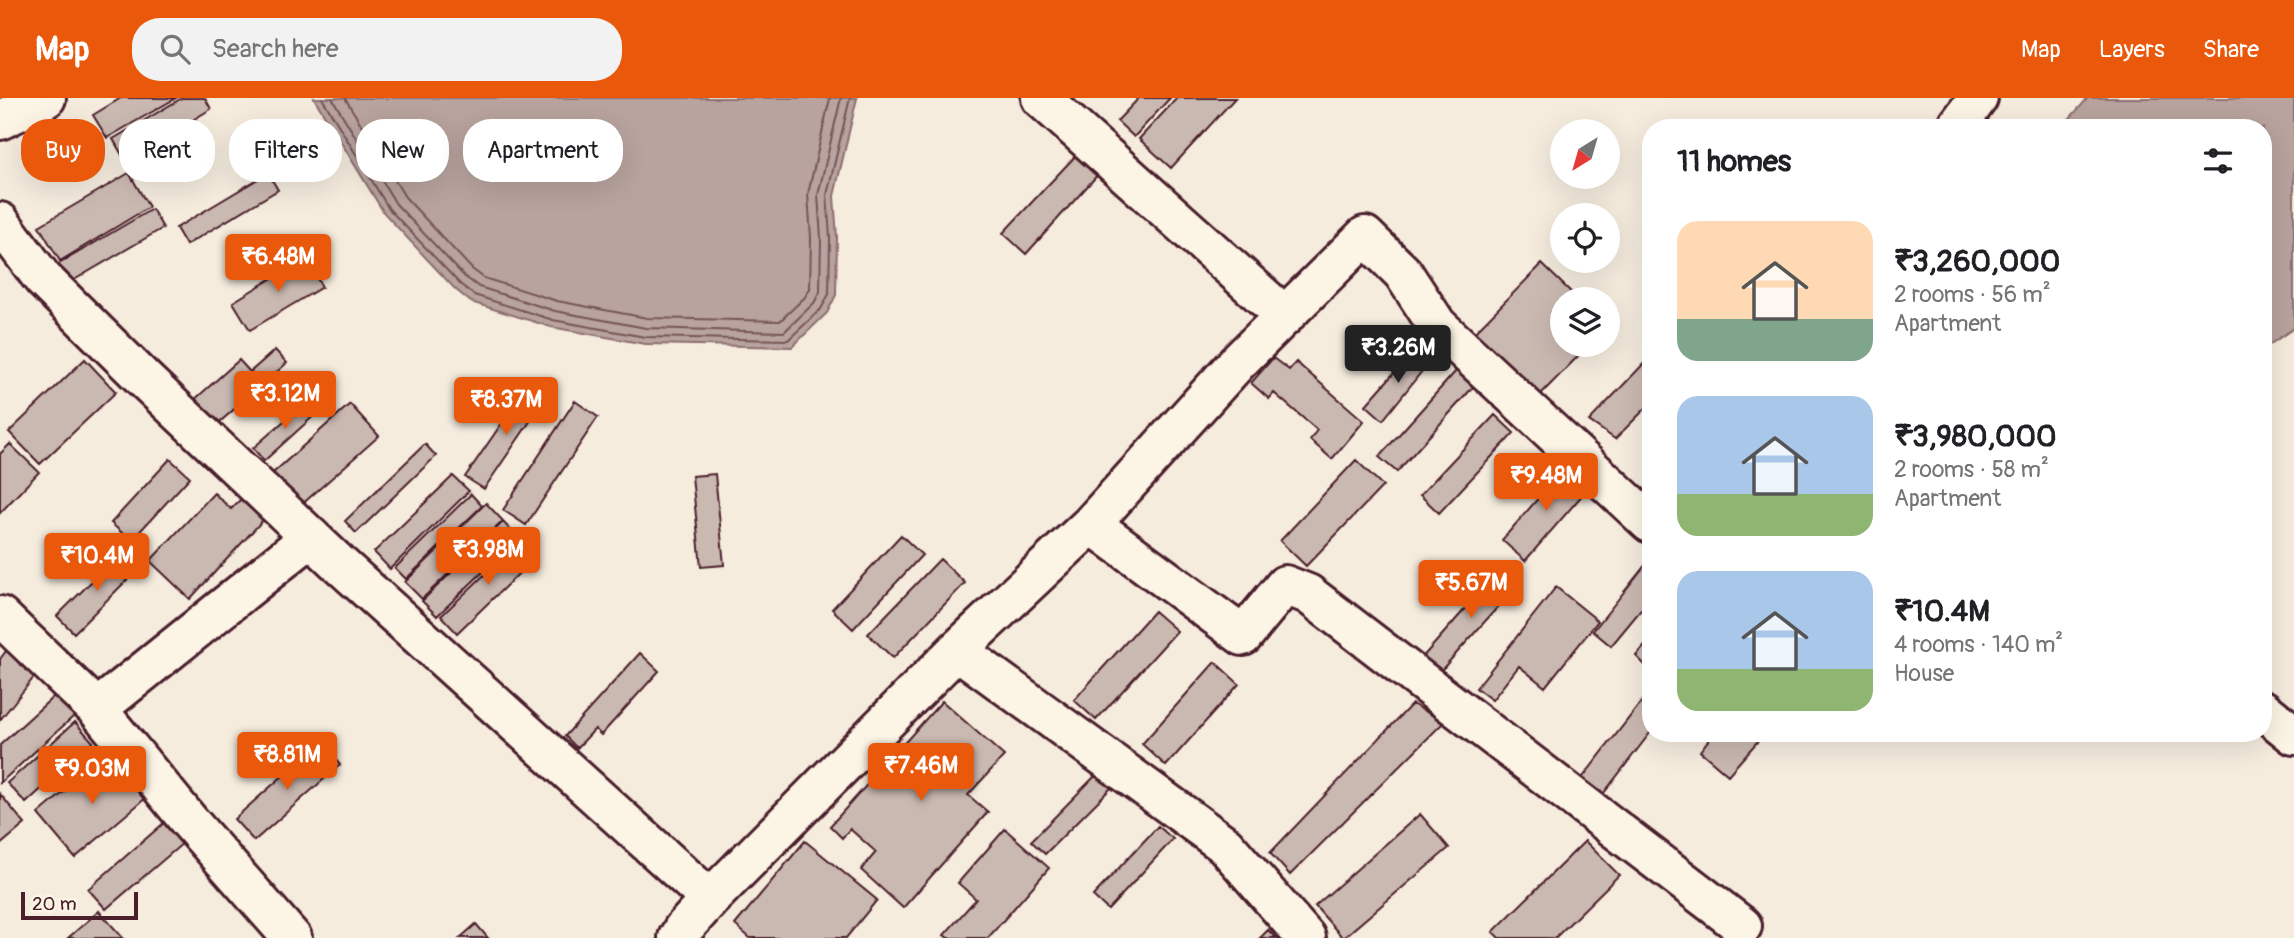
<!DOCTYPE html>
<meta charset="utf-8">
<style>
:root{--surface:#fff;--page:#f2f2f2;--text:#202124;--muted:#757577;--accent:#ea580c}
body{margin:0;font-family:Pangolin,sans-serif;background:var(--page);color:var(--text);height:100vh;display:flex;flex-direction:column;font-size:26px;white-space:nowrap}
*{box-sizing:border-box;margin:0}
p{font-size:23px;color:var(--muted)}
.icon{flex:none;width:38px;height:38px;fill:none;stroke:currentColor;stroke-width:2;stroke-linecap:round;stroke-linejoin:round}
.map{position:relative;flex:1;overflow:hidden}
.drawer{position:absolute;left:1642px;top:21px;width:630px;height:623px;display:flex;flex-direction:column;background:var(--surface);border-radius:28px;box-shadow:0 7px 28px #0002}
.drawer>*{flex:none}
.guide{position:absolute;left:21px;top:21px;width:665px;height:63px;display:flex;gap:14px}
.needle{width:46px;rotate:217deg}
.buttons{position:absolute;left:1550px;top:21px;display:grid;gap:14px}
.buttons a{display:grid;place-items:center;width:70px;height:70px;border-radius:50%;background:var(--surface);box-shadow:0 7px 28px #0002;font-size:35px}
.scale{position:absolute;left:21px;bottom:18px;width:117px;box-sizing:border-box;padding-left:7px;border:4px solid #4a1f2b;border-top:0;font-size:19px;line-height:24px;white-space:nowrap;color:#4a1f2b;-webkit-text-stroke:5px #fcf5e5;paint-order:stroke}
.price{position:absolute;translate:-50% -60px;padding:0 16px;border-radius:7px;background:var(--accent);color:#fff;font-size:23px;line-height:46px;filter:drop-shadow(0 2px 4px #0008)}
.price::after{content:'';position:absolute;left:50%;top:42px;width:21px;height:16px;margin-left:-10px;background:inherit;clip-path:polygon(0 0,100% 0,50% 100%)}
.price.selected{background:#222;color:#fff}
ul{padding:0;list-style:none}
li{display:flex;align-items:center;gap:21px;height:175px;padding:0 35px}
li span{display:grid;place-items:center;flex:none;width:196px;height:140px;border-radius:21px;color:#555}
li>.icon{margin-inline-start:auto}
span .icon{width:84px;height:84px;fill:#fffc;stroke-width:1}
li b{font-size:30px}
h2{display:flex;justify-content:space-between;align-items:center;height:84px;padding:0 35px;font-size:30px}
.tag{padding:0 24px;border-radius:28px;background:var(--surface);box-shadow:0 7px 28px #0002;font-size:24px;line-height:63px}
.tag.selected{background:var(--accent);color:#fff}
header{display:flex;align-items:center;gap:42px;box-sizing:border-box;height:98px;padding:0 35px;background:var(--accent);color:#fff}
header strong{font-size:33px}
nav{display:flex;gap:38px;margin-inline-start:auto;font-size:24px}
.search{width:490px;height:63px;background:var(--page);display:flex;align-items:center;gap:18px;box-sizing:border-box;padding:0 24px;border-radius:28px;color:var(--muted);font-size:26px}
.map>svg:first-child{display:block}
</style>
<header>
<strong>Map</strong>
<div class="search"><svg class="icon" aria-label="search" viewBox="0 0 24 24"><circle cx="10" cy="10" r="6"/><path d="M15 15l6 6"/></svg>Search here</div>
<nav><a>Map</a><a>Layers</a><a>Share</a></nav>
</header>
<div class="map">
<svg width="2294" height="840" viewBox="0 0 2294 840">
<rect width="100%" height="100%" fill="#f5ecde"/>
<filter id="ink" filterUnits="userSpaceOnUse"><feTurbulence type="fractalNoise" baseFrequency=".0143" numOctaves="2"/><feDisplacementMap in="SourceGraphic" scale="14" xChannelSelector="R" yChannelSelector="G"/><feConvolveMatrix kernelMatrix="1 2 1 2 8 2 1 2 1" color-interpolation-filters="sRGB"/></filter>
<g filter="url(#ink)">
<path fill="#b8a39e" stroke="#8c6e70" stroke-width="2" d="M314 0H857L834 98 837 139 836 197 827 215 792 249 645 246 551 229 471 204 455 191 384 115Z
M2088 0H2294V230L2263 251V30H2061Z"/>
<g fill="none" stroke-linecap="round" stroke-linejoin="round">
<path stroke="#765459" stroke-width="2" d="M322 0 389 111 460 186 474 197 553 222 645 239 788 242 821 211 829 196 830 140 827 97 850 0
M332 0 396 106 465 179 479 189 555 213 646 230 784 234 814 205 820 194 821 140 818 97 841 0
M345 0 405 99 472 171 484 180 557 203 647 220 780 223 805 199 810 191 811 140 808 96 830 0"/>
</g>
<path fill="#cab9b1" stroke="#4a1f2b" stroke-width="2" d="M121 0H176L107 40 93 17Z
M182 0H205L211 11 125 62 113 41Z
M1139 0H1170L1134 39 1117 23Z
M1177 0H1235L1171 70 1139 41Z
M1080 53 1102 72 1026 156 1003 135Z
M129 75 149 109 60 163 39 128Z
M268 75 278 92 186 147 176 130Z
M152 111 163 130 69 185 57 167Z
M305 160 322 189 250 232 233 204Z
M1542 166 1578 201H1563V247H1589L1539 298 1474 235Z
M1415 251 1430 263 1383 322 1366 307Z
M275 252 287 265 206 336 184 311 239 262 250 274Z
M1650 259V306L1615 341 1589 323Z
M1273 260 1289 272 1296 264 1364 323 1332 361 1310 342 1317 332 1274 295 1269 301 1251 285Z
M85 261 116 294 40 366 9 334Z
M1464 264 1482 279 1397 374 1379 359Z
M528 287 546 300 484 391 465 379Z
M307 303 317 315 264 363 253 350Z
M575 303 598 319 526 427 503 412Z
M350 306 379 338 299 409 263 384Z
M1495 317 1514 335 1439 415 1420 397Z
M10 346 39 374 0 415V356Z
M425 346 436 358 356 435 345 423Z
M170 361 190 379 131 443 111 425Z
M1356 362 1383 388 1306 468 1280 443Z
M1567 367 1591 387 1525 463 1502 442Z
M715 376 724 467 701 469 692 378Z
M453 378 469 393 390 471 374 454Z
M214 395 231 411 241 401 263 422 190 501 150 463Z
M471 396 482 408 406 481 395 470Z
M486 405 503 423 422 501 405 484Z
M503 424 518 440 437 518 422 503Z
M901 437 922 457 853 531 832 511Z
M519 444 535 460 457 535 441 518Z
M120 455 137 472 74 535 57 518Z
M940 461 965 485 893 560 868 536Z
M1650 461V501L1611 548 1593 533Z
M1504 467 1522 482 1437 577 1420 562Z
M1556 489 1598 523 1545 589 1519 568 1492 602 1476 590Z
M1154 513 1177 533 1096 622 1074 602Z
M1650 542V572L1636 558Z
M9 549 39 573 0 622V561Z
M640 555 659 573 601 637 595 631 577 650 565 638Z
M1215 564 1239 586 1166 668 1142 646Z
M64 589 83 610 0 685V647Z
M1650 593V635L1597 704 1576 688Z
M942 603 1004 658 968 697 988 714 903 810 861 772 876 754 850 731 842 740 830 728Z
M1412 606 1444 624 1290 777 1270 755Z
M75 624 93 644 26 705 7 685Z
M1714 635H1765L1728 677 1700 653Z
M321 644 340 667 254 743 234 721Z
M110 655 147 699 75 760 38 716Z
M1100 673 1114 687 1045 756 1031 743Z
M0 696 25 726 0 747Z
M1420 716 1449 750 1343 840 1315 808Z
M172 718 190 739 106 811 88 791Z
M1158 728 1173 741 1108 812 1093 798Z
M1005 731 1049 770 988 840H948L944 837 976 801 958 785Z
M805 743 877 802 846 840H750L735 827Z
M1585 743 1619 777 1555 840H1499L1493 834Z
M99 813 123 840H68Z
M476 826 488 840H460Z
M1268 832 1276 840H1260Z"/>
<g fill="none" stroke-linecap="round" stroke-linejoin="round">
<defs>
<path id="minor" d="M1041 0 1285 218
M0 22 46 0
M1956 30 1978 0
M0 124 43 181 145 282 336 463 710 801
M1091 426 1243 538 1285 487 1308 496 1742 828
M0 518 97 611 189 723 292 840
M957 552 1225 747 1306 840
M97 611 311 439
M2263 612 2294 637
M678 840 683 831 710 801 957 552 1091 426 1237 265 1365 138 1403 175 1437 227 1650 425"/>
</defs>
<use href="#minor" stroke="#4a1f2b" stroke-width="44"/>
<use href="#minor" stroke="#fcf5e5" stroke-width="38"/>
</g>
</g>
</svg>
<div class="buttons">
<a><svg class="needle" viewBox="-14 -14 28 28"><path d="M0-13l5 13h-10z" fill="#e53935"/><path d="M0 13l5-13h-10z" fill="#757577"/></svg></a>
<a><svg class="icon" aria-label="locate" viewBox="0 0 24 24"><circle cx="12" cy="12" r="6"/><path d="M12 2v4M12 18v4M2 12h4M18 12h4"/></svg></a>
<a><svg class="icon" aria-label="layers" viewBox="0 0 24 24"><path d="M12 4l9 5-9 5-9-5zM3 14l9 5 9-5"/></svg></a>
</div>
<div class="scale">20 m</div>
<b class="price" style="left:278px;top:196px">₹6.48M</b>
<b class="price selected" style="left:1398px;top:287px">₹3.26M</b>
<b class="price" style="left:285px;top:333px">₹3.12M</b>
<b class="price" style="left:506px;top:339px">₹8.37M</b>
<b class="price" style="left:1546px;top:415px">₹9.48M</b>
<b class="price" style="left:488px;top:489px">₹3.98M</b>
<b class="price" style="left:97px;top:495px">₹10.4M</b>
<b class="price" style="left:1471px;top:522px">₹5.67M</b>
<b class="price" style="left:287px;top:694px">₹8.81M</b>
<b class="price" style="left:921px;top:705px">₹7.46M</b>
<b class="price" style="left:92px;top:708px">₹9.03M</b>
<div class="guide">
<a class="tag selected">Buy</a>
<a class="tag">Rent</a>
<a class="tag">Filters</a>
<a class="tag">New</a>
<a class="tag">Apartment</a>
</div>
<section class="drawer">
<h2>11 homes<svg class="icon" aria-label="filters" viewBox="0 0 24 24"><path d="M4 7h16M4 17h16"/><circle cx="9" cy="7" r="2"/><circle cx="15" cy="17" r="2"/></svg></h2>
<ul>
<li><span style="background:linear-gradient(#ffd9b3 70%,#7fa58c 0)"><svg class="icon" aria-label="home" viewBox="0 0 24 24"><path d="M3 11l9-7 9 7M6 9v11h12V9"/></svg></span><div><b>₹3,260,000</b><p>2 rooms · 56 m²</p><p>Apartment</p></div></li>
<li><span style="background:linear-gradient(#a9c7e8 70%,#8fb573 0)"><svg class="icon" aria-label="home" viewBox="0 0 24 24"><path d="M3 11l9-7 9 7M6 9v11h12V9"/></svg></span><div><b>₹3,980,000</b><p>2 rooms · 58 m²</p><p>Apartment</p></div></li>
<li><span style="background:linear-gradient(#a9c7e8 70%,#8fb573 0)"><svg class="icon" aria-label="home" viewBox="0 0 24 24"><path d="M3 11l9-7 9 7M6 9v11h12V9"/></svg></span><div><b>₹10.4M</b><p>4 rooms · 140 m²</p><p>House</p></div></li>
</ul>
</section>
</div>
